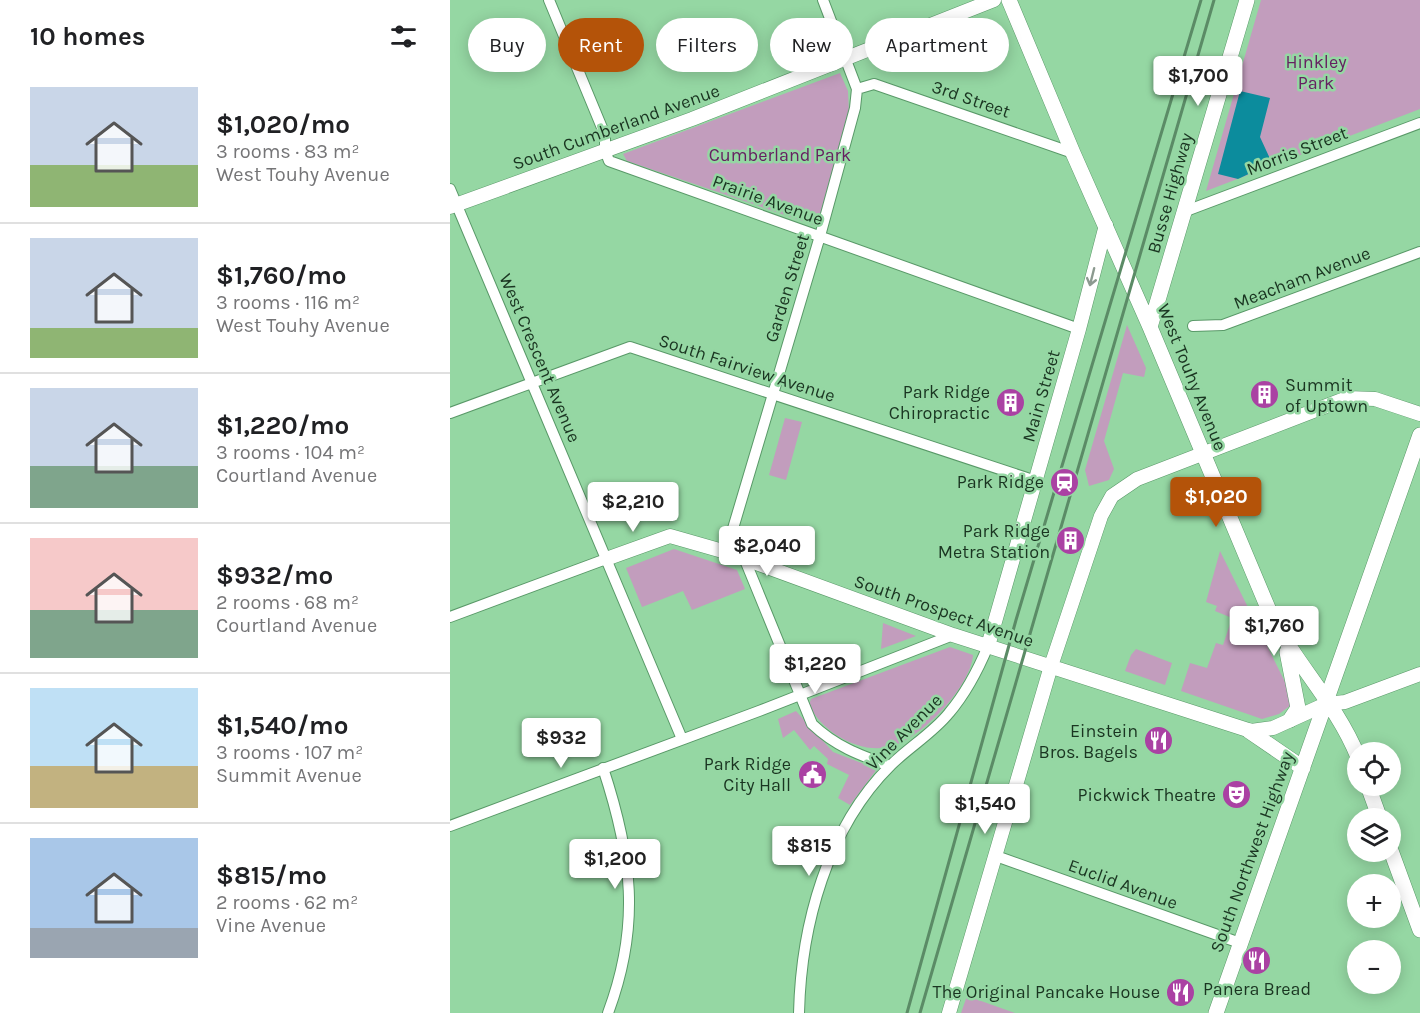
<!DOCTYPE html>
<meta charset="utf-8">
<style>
:root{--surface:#fff;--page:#f6f6f6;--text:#202124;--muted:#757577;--line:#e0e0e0;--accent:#b45309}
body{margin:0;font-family:Karla,sans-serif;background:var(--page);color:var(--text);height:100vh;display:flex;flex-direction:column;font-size:22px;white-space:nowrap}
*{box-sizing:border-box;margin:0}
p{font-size:20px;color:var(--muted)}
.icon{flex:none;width:33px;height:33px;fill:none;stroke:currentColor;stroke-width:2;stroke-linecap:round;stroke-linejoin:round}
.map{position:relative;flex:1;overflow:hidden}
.side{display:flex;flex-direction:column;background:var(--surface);width:450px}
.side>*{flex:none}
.top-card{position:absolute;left:18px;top:18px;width:570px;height:54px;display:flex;gap:12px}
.controls{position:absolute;left:897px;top:742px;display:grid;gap:12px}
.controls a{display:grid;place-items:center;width:54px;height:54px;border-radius:50%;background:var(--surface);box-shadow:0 3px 15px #0003;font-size:30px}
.price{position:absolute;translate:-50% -51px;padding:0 14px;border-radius:6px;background:#fff;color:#222;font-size:20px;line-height:39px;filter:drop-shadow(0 2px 3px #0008)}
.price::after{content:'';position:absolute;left:50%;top:36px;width:18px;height:14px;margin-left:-9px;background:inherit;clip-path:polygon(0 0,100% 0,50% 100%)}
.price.current{background:var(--accent);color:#fff}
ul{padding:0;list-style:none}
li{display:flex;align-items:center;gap:18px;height:150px;padding:0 30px}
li+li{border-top:2px solid var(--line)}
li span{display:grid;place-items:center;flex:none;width:168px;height:120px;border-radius:0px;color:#555}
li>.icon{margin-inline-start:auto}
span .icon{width:72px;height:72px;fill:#fffc;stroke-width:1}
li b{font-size:26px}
h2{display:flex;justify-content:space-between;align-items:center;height:72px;padding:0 30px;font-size:26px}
.tag{padding:0 21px;border-radius:27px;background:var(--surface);box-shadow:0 3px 15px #0003;font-size:21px;line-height:54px}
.tag.current{background:var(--accent);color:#fff}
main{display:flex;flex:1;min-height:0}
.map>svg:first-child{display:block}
</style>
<main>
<section class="side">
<h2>10 homes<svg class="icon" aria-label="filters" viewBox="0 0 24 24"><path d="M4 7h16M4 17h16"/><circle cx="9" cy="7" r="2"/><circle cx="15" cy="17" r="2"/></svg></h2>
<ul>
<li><span style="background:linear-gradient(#c9d6e8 65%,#8fb573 0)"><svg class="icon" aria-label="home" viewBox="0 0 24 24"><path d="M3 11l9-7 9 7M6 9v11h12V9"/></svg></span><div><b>$1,020/mo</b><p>3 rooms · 83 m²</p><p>West Touhy Avenue</p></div></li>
<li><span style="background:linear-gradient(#c9d6e8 75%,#8fb573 0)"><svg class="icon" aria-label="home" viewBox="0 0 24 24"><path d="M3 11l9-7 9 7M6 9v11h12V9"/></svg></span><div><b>$1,760/mo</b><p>3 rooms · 116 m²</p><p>West Touhy Avenue</p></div></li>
<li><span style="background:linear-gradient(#c9d6e8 65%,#7fa58c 0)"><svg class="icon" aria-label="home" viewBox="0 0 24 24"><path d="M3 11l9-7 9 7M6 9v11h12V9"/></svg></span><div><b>$1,220/mo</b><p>3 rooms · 104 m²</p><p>Courtland Avenue</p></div></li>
<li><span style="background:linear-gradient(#f6c9c9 60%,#7fa58c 0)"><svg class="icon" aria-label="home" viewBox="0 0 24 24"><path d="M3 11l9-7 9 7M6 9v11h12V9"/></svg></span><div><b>$932/mo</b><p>2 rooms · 68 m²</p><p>Courtland Avenue</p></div></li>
<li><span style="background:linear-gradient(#bfe0f5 65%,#c2b280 0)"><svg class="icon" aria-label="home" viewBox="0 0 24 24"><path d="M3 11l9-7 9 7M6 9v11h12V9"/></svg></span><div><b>$1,540/mo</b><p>3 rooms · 107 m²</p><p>Summit Avenue</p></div></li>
<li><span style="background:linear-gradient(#a9c7e8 75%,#9aa5b1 0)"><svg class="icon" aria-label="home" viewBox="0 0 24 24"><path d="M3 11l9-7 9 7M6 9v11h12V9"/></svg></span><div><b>$815/mo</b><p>2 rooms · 62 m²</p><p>Vine Avenue</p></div></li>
</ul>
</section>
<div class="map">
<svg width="970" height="1013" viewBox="0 0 970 1013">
<rect width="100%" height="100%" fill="#95d7a3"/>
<path fill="#c29dbd" d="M811 0H970V109L756 191Z
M390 73 398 91 399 113 367 226 177 161 173 154Z
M677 325 696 368 694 377 673 373 654 441 664 469 659 480 639 486 635 470Z
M335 418 352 422 336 480 319 475Z
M224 549 287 570 295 589 242 610 233 591 192 607 176 568Z
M770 551 840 692 841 705 829 714 812 719 731 691 740 663 757 668 766 643 773 645 782 618 765 611 767 606 756 602Z
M433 623 466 636 431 649Z
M500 647 523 655C521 687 469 741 439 747 409 754 372 732 359 705L361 699Z
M686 649 722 663 715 685 675 671 681 655Z
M346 711 383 752 427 769 400 805 388 798 399 775 377 764 378 759 364 746 360 750 344 730 333 738 328 719Z
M517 996 565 1013H511Z"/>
<path fill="#0c8c9d" d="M790 91 820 98 810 137 822 163 788 179 768 174Z"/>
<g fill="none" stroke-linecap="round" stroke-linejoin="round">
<defs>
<path id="minor" d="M99 0 155 135V150L159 161 629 329
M407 89 424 84 623 153
M0 189 232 739
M736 211 970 123
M743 326 773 325 970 252
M0 413 180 347 586 481
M276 552 370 236 405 108 407 89 373 0
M295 560 362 724C385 746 409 755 440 766
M0 617 156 559
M153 768C182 856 191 925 158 1013
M0 826 309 711 503 635
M546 856 790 943
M349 1013C351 926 377 828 441 765 459 747 483 733 499 713 516 693 528 670 538 646"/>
<path id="tertiary" d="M0 207 242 119 544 0
M156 559 220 536 276 552 503 635 801 731 823 728 876 704 895 702 970 674
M538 646 629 329 656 225
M499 1013 601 666 651 516 662 496 687 479 897 398 925 399 970 414"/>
<path id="secondary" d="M559 0 623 153 700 327 823 620C849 667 888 707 908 757
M700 327 797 0
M837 652 848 708 840 720
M799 731 853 768
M918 786 930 819
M940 848 970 930
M766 1013 970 435"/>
</defs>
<use href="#minor" stroke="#599968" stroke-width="12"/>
<use href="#tertiary" stroke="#599968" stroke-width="15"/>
<use href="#secondary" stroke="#599968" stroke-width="16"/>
<use href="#minor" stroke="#fff" stroke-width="10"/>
<use href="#tertiary" stroke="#fff" stroke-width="14"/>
<use href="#secondary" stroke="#fff" stroke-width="15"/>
<path stroke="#5b8b66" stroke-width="3" d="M457 1013 566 620 751 0
M470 1013 764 0"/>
</g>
<defs><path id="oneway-shaft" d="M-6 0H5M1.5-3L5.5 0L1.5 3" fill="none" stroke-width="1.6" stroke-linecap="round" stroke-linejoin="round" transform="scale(1.5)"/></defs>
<use stroke="#8c9a90" href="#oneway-shaft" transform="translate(642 277) rotate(104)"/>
<defs>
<symbol id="building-disc" viewBox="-11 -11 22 22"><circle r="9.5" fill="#aa41a3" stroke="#95d7a3"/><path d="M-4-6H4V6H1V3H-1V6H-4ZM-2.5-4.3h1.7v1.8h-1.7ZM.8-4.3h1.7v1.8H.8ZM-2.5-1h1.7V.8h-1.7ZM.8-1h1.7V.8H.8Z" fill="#fff"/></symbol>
<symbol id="station-disc" viewBox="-11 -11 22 22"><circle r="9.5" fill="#aa41a3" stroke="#95d7a3"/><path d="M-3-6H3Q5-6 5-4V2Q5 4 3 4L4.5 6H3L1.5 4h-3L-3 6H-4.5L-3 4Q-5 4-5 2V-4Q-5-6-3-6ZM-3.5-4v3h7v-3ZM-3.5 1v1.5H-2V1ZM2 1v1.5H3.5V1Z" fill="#fff"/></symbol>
<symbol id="restaurant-disc" viewBox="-11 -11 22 22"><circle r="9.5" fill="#aa41a3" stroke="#95d7a3"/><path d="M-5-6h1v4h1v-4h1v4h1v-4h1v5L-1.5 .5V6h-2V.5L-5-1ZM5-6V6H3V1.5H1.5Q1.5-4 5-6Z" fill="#fff"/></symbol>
<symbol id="civic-disc" viewBox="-11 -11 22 22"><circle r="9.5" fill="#aa41a3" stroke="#95d7a3"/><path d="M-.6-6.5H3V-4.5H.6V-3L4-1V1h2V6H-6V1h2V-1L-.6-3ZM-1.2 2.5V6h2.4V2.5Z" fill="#fff"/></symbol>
<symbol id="theatre-disc" viewBox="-11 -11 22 22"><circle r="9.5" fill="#aa41a3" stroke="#95d7a3"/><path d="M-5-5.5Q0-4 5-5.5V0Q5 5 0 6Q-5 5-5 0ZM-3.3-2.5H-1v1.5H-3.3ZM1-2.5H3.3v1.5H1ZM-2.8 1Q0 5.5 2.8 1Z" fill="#fff"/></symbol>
</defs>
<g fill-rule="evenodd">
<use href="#building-disc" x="798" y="378" width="33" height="33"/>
<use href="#building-disc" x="544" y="386" width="33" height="33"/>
<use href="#station-disc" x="598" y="466" width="33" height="33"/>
<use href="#building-disc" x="604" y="524" width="33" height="33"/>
<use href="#restaurant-disc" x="692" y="724" width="33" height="33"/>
<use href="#civic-disc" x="346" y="758" width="33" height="33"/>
<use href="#theatre-disc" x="770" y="778" width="33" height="33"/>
<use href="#restaurant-disc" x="790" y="944" width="33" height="33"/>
<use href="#restaurant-disc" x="714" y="976" width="33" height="33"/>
</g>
<g text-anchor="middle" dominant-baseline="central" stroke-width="5" stroke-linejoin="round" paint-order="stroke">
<g font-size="18" fill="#662061" stroke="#95d7a3">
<text x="866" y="62">Hinkley<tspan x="866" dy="21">Park</tspan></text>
<text x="330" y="155">Cumberland Park</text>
</g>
<g font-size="18" fill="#1a3521" stroke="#95d7a3">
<text transform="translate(521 99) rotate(19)">3rd Street</text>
<text transform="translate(166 127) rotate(-20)">South Cumberland Avenue</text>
<text transform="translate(847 151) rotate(-21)">Morris Street</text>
<text transform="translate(720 193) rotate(-74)">Busse Highway</text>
<text transform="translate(318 200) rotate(20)">Prairie Avenue</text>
<text transform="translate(852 278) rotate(-21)">Meacham Avenue</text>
<text transform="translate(337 288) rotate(-73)">Garden Street</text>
<text transform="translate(90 358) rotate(67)">West Crescent Avenue</text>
<text transform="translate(297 368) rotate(18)">South Fairview Avenue</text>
<text transform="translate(742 377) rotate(68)">West Touhy Avenue</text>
<text transform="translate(591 396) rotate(-74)">Main Street</text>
<text transform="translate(494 611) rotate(19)">South Prospect Avenue</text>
<text transform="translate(454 732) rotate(-45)">Vine Avenue</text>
<text transform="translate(802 852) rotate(-70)">South Northwest Highway</text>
<text transform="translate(673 884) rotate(20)">Euclid Avenue</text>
</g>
<g font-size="18" fill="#1a3521" stroke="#95d7a3" text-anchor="end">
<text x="835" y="385" text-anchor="start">Summit<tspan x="835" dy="21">of Uptown</tspan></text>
<text x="540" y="392">Park Ridge<tspan x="540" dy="21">Chiropractic</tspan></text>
<text x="594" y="482">Park Ridge</text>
<text x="600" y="531">Park Ridge<tspan x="600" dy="21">Metra Station</tspan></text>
<text x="688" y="731">Einstein<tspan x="688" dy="21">Bros. Bagels</tspan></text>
<text x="341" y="764">Park Ridge<tspan x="341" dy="21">City Hall</tspan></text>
<text x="766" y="795">Pickwick Theatre</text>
<text x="807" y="989" text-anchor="middle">Panera Bread</text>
<text x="710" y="992">The Original Pancake House</text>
</g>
</g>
</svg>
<div class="controls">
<a><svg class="icon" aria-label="locate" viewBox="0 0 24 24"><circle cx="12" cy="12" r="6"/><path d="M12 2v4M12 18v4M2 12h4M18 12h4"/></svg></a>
<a><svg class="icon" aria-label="layers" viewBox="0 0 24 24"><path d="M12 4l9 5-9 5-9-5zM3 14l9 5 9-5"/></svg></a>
<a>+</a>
<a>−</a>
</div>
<b class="price" style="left:748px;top:107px">$1,700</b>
<b class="price current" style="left:766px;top:528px">$1,020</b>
<b class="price" style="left:183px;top:533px">$2,210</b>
<b class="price" style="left:317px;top:577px">$2,040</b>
<b class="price" style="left:824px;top:657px">$1,760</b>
<b class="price" style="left:365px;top:695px">$1,220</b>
<b class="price" style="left:111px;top:769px">$932</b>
<b class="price" style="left:535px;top:835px">$1,540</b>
<b class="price" style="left:359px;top:877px">$815</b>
<b class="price" style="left:165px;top:890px">$1,200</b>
<div class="top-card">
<a class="tag">Buy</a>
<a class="tag current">Rent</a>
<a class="tag">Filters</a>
<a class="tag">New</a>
<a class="tag">Apartment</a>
</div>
</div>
</main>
